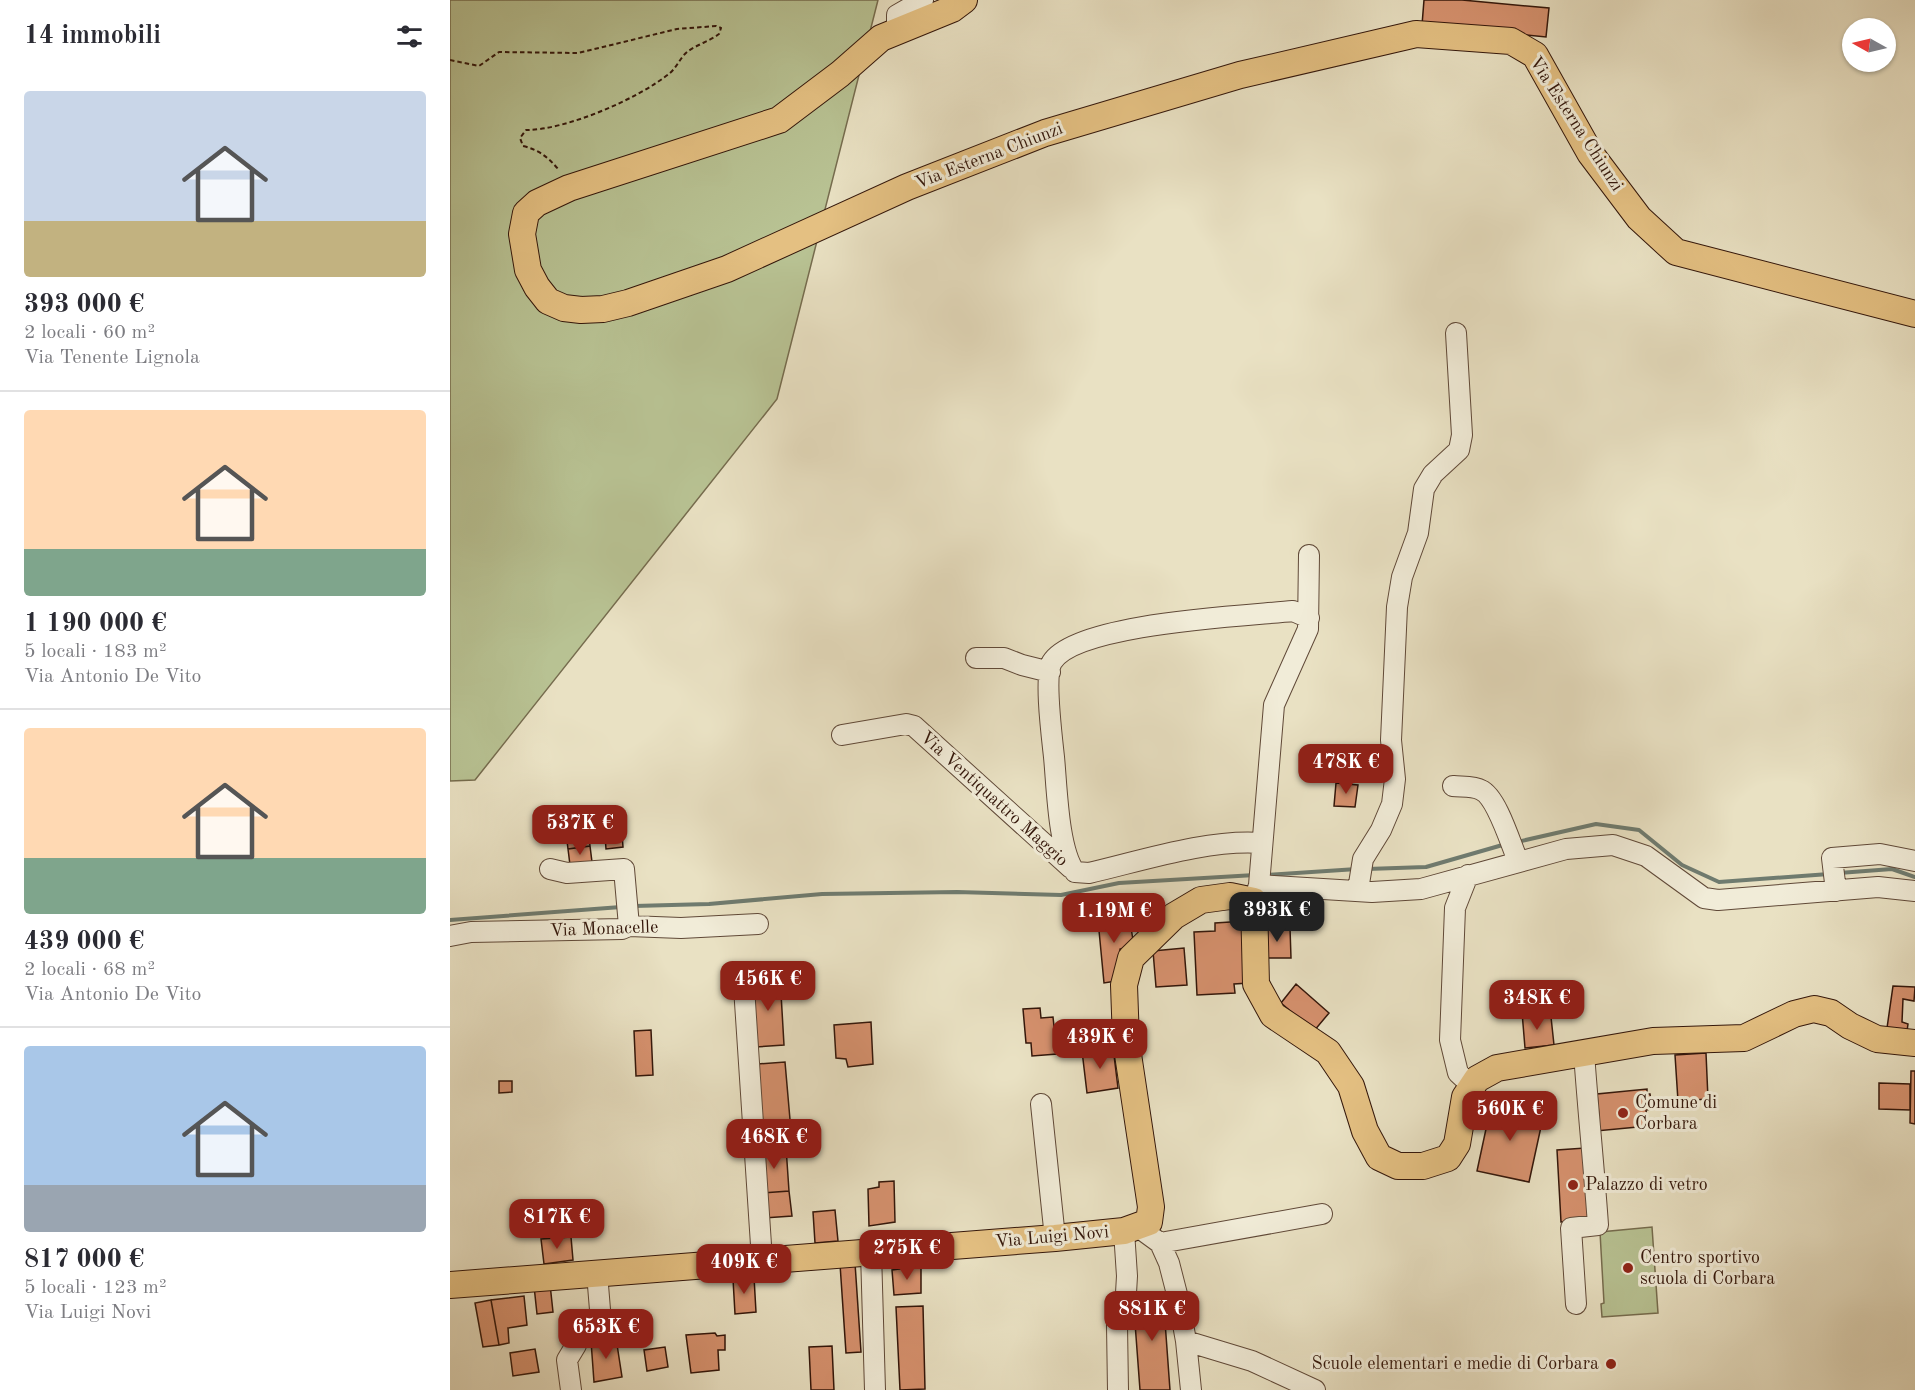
<!DOCTYPE html>
<html lang="it">
<meta charset="utf-8">
<style>
:root{--surface:#fff;--page:#f7f7f7;--text:#2b2b33;--muted:#7c7c81;--line:#e1e1e2;--accent:#8f2418}
body{margin:0;font-family:"Old Standard TT",serif;background:var(--page);color:var(--text);height:100vh;display:flex;flex-direction:column;font-size:22px;white-space:nowrap}
*{box-sizing:border-box;margin:0}
p{font-size:20px;color:var(--muted)}
.icon{flex:none;width:33px;height:33px;fill:none;stroke:currentColor;stroke-width:2;stroke-linecap:round;stroke-linejoin:round}
.map{position:relative;flex:1;overflow:hidden}
.drawer{display:flex;flex-direction:column;background:var(--surface);width:450px}
.drawer>*{flex:none}
.needle{width:39px;rotate:278deg}
.fabs{position:absolute;left:1392px;top:18px;display:grid;gap:12px}
.fabs a{display:grid;place-items:center;width:54px;height:54px;border-radius:50%;background:var(--surface);box-shadow:0 2px 4px #0004;font-size:30px}
.price{position:absolute;translate:-50% -51px;padding:0 14px;border-radius:12px;background:var(--accent);color:#fff;font-size:20px;line-height:39px;filter:drop-shadow(0 2px 3px #0008)}
.price::after{content:'';position:absolute;left:50%;top:36px;width:18px;height:14px;margin-left:-9px;background:inherit;clip-path:polygon(0 0,100% 0,50% 100%)}
.price.current{background:#222;color:#fff}
ul{padding:0;list-style:none}
li{display:grid;align-content:center;gap:12px;height:318px;padding:0 24px}
li+li{border-top:2px solid var(--line)}
li span{display:grid;place-items:center;height:186px;border-radius:6px;color:#555}
li>.icon{margin-inline-start:auto}
span .icon{width:108px;height:108px;fill:#fffc;stroke-width:1}
li b{font-size:26px}
h2{display:flex;justify-content:space-between;align-items:center;height:72px;padding:0 24px;font-size:26px}
main{display:flex;flex:1;min-height:0}
.map>svg:first-child{display:block}
</style>
<main>
<section class="drawer">
<h2>14 immobili<svg class="icon" aria-label="filters" viewBox="0 0 24 24"><path d="M4 7h16M4 17h16"/><circle cx="9" cy="7" r="2"/><circle cx="15" cy="17" r="2"/></svg></h2>
<ul>
<li><span style="background:linear-gradient(#c9d6e8 70%,#c2b280 0)"><svg class="icon" aria-label="home" viewBox="0 0 24 24"><path d="M3 11l9-7 9 7M6 9v11h12V9"/></svg></span><div><b>393 000 €</b><p>2 locali · 60 m²</p><p>Via Tenente Lignola</p></div></li>
<li><span style="background:linear-gradient(#ffd9b3 75%,#7fa58c 0)"><svg class="icon" aria-label="home" viewBox="0 0 24 24"><path d="M3 11l9-7 9 7M6 9v11h12V9"/></svg></span><div><b>1 190 000 €</b><p>5 locali · 183 m²</p><p>Via Antonio De Vito</p></div></li>
<li><span style="background:linear-gradient(#ffd9b3 70%,#7fa58c 0)"><svg class="icon" aria-label="home" viewBox="0 0 24 24"><path d="M3 11l9-7 9 7M6 9v11h12V9"/></svg></span><div><b>439 000 €</b><p>2 locali · 68 m²</p><p>Via Antonio De Vito</p></div></li>
<li><span style="background:linear-gradient(#a9c7e8 75%,#9aa5b1 0)"><svg class="icon" aria-label="home" viewBox="0 0 24 24"><path d="M3 11l9-7 9 7M6 9v11h12V9"/></svg></span><div><b>817 000 €</b><p>5 locali · 123 m²</p><p>Via Luigi Novi</p></div></li>
</ul>
</section>
<div class="map">
<svg width="1465" height="1390" viewBox="0 0 1465 1390">
<rect width="100%" height="100%" fill="#e9e1c3"/>
<filter id="stains"><feTurbulence type="fractalNoise" baseFrequency=".00333" numOctaves="4"/><feColorMatrix values="0 0 0 0 .2 0 0 0 0 .09 0 0 0 0 .02 0 0 0 .5 -.17"/></filter>
<radialGradient id="worn" r=".72"><stop offset=".6" stop-color="#630" stop-opacity="0"/><stop offset="1" stop-color="#630" stop-opacity=".3"/></radialGradient>
<path fill="#b8c293" stroke="#766c4e" stroke-width="1.5" d="M0 0H428L327 399 25 780 0 781Z
M1202 1227 1208 1313 1152 1317 1151 1304 1154 1303 1150 1232Z"/>
<g fill="none" stroke-linecap="round" stroke-linejoin="round">
<path stroke="#6f7b6f" stroke-width="4" d="M1067 842 1146 824 1189 830 1232 865 1269 882 1379 874
M917 869 976 867 1056 844
M1389 873 1442 869 1465 877
M815 875 907 869
M184 906 259 904 372 894 507 892 611 895 669 883 805 875
M0 920 171 907"/>
</g>
<path fill="#d6916e" stroke="#33160a" stroke-width="1.5" d="M974 0H1012L1099 8 1096 37 972 25Z
M886 783 908 785 905 807 884 806Z
M138 826 140 846 118 849 117 841H113L112 829Z
M172 834 173 847 156 849 155 836Z
M140 846 142 862 120 865 118 849Z
M814 892 850 893V918H840V928H813Z
M679 915 683 940 679 947 670 949V968L666 981 654 983 648 920Z
M796 921 799 983 784 984 785 993 747 995 744 932 765 931V923Z
M813 928H840L841 958H814Z
M734 948 737 985 706 987 703 951Z
M330 976 334 1045 305 1047 301 978Z
M846 984 879 1013 864 1031 831 1003Z
M1443 986 1465 987 1464 1001 1453 999 1452 1022 1458 1024 1456 1038 1436 1035Z
M590 1008 591 1018 603 1017 607 1054 582 1056 581 1043H576L573 1009Z
M1083 1011 1084 1018 1101 1017 1104 1045 1075 1048 1072 1012Z
M421 1022 423 1064 398 1067 396 1059 386 1058 384 1025Z
M201 1030 203 1075 186 1076 184 1031Z
M663 1047 668 1088 637 1093 632 1051Z
M1256 1053 1258 1099 1228 1101 1225 1055Z
M335 1062 341 1131 312 1133 307 1064Z
M1461 1071H1465V1124L1460 1123Z
M49 1081H62V1092L49 1093Z
M1429 1083 1460 1084V1110L1429 1109Z
M1197 1089V1094H1200L1202 1109 1196 1110 1198 1126 1146 1131 1145 1116H1149L1147 1094Z
M1042 1101 1094 1113 1079 1182 1027 1171Z
M336 1147 339 1191 312 1193 309 1151Z
M1135 1148 1139 1221 1111 1222 1107 1150Z
M444 1181 445 1222 419 1226 418 1189 429 1187V1182Z
M339 1191 342 1216 314 1218 312 1193Z
M385 1210 388 1241 365 1243 363 1212Z
M121 1237 123 1260 94 1264 91 1239Z
M405 1263 411 1352 396 1353 390 1264Z
M471 1266V1293L444 1295 442 1270Z
M304 1277 306 1312 285 1314 283 1279Z
M100 1284 103 1312 87 1314 84 1286Z
M713 1294 720 1390H690L683 1296Z
M74 1296 77 1325 58 1328 59 1343 49 1345 41 1300Z
M41 1300 49 1345 33 1347 25 1303Z
M473 1306 475 1389 450 1390 446 1307Z
M265 1333 267 1336 275 1335V1350H268L269 1370 241 1373 236 1335Z
M166 1338 172 1377 144 1382 141 1341Z
M382 1346 384 1390H361L359 1347Z
M215 1347 218 1367 197 1371 194 1350Z
M85 1349 89 1372 63 1376 60 1353Z"/>
<g fill="none" stroke-linecap="round" stroke-linejoin="round">
<defs>
<path id="minor" d="M447 32V15L473 0
M526 658H554L572 665 600 672
M392 735 456 724 464 726 621 868
M1003 786C1011 787 1024 786 1031 790 1047 797 1061 845 1068 861
M811 843C758 839 691 861 639 873L625 872C608 849 607 787 604 757 602 738 594 676 602 662 626 623 795 616 843 611L859 618
M100 869 117 873 174 869 179 926
M1018 875 1005 908 1000 1040 1008 1073 1022 1086
M809 885 922 892 971 889 1116 849 1163 845 1196 856 1254 898 1268 900 1428 887 1465 891
M908 890 913 859 931 830 942 804 945 779 941 740 947 607 952 577 968 533 974 489 983 474 1009 450 1012 435 1006 333
M1386 891 1382 858 1430 854 1465 861
M805 898 809 885 824 705 858 629 859 555
M0 936 21 932 172 929 179 926 231 928 308 924
M293 972 312 1260
M591 1104 605 1238
M688 1227 710 1243 719 1263 729 1302 736 1341 741 1390
M710 1243 872 1214
M421 1252 425 1390
M1126 1304 1121 1228 1148 1225C1144 1167 1138 1110 1134 1053
M736 1341 802 1361 865 1390
M121 1390 117 1360 126 1345 125 1325 151 1322 147 1273
M668 1390 667 1325 676 1293 677 1276 674 1231"/>
<path id="major" d="M514 0 502 9 431 38 390 74 329 120 119 188 87 203 76 213 72 234 78 270 87 287 98 301 114 308 131 310 153 309 178 303 277 269 457 187 595 133 790 75 966 34 1061 41 1085 55 1140 153 1189 218 1226 252 1465 314
M0 1285 605 1238 674 1231 699 1222 701 1207 676 1041 674 985 681 958 724 916 751 900 780 896 804 901 806 984 823 1015 878 1052 901 1086 915 1131 929 1157 948 1166H973L998 1158 1007 1144 1015 1097 1027 1079 1047 1068 1203 1041 1294 1038 1344 1014 1364 1009 1381 1013 1400 1026 1427 1039 1465 1043"/>
</defs>
<use href="#minor" stroke="#604938" stroke-width="22"/>
<use href="#major" stroke="#33160a" stroke-width="28"/>
<path stroke="#33160a" stroke-width="2" stroke-dasharray="4.5 3" stroke-linecap="butt" d="M0 60 29 66 49 52 128 53 227 29 266 26 271 28 269 34C260 41 246 45 237 52 230 58 227 67 220 73 188 99 116 130 76 130L70 138 73 146C89 150 98 157 109 170"/>
<use href="#minor" stroke="#f1ecd8" stroke-width="20"/>
<use href="#major" stroke="#e4c082" stroke-width="26"/>
</g>
<g fill="#8f2418" stroke="#f1ecd8" stroke-width="2">
<circle cx="1173" cy="1113" r="6"/>
<circle cx="1123" cy="1185" r="6"/>
<circle cx="1178" cy="1268" r="6"/>
<circle cx="1161" cy="1364" r="6"/>
</g>
<g text-anchor="middle" dominant-baseline="central" stroke-width="6" stroke-linejoin="round" paint-order="stroke">
<g font-size="18" fill="#33160a" stroke="#f1ecd8">
<text transform="translate(1126 124) rotate(57)">Via Esterna Chiunzi</text>
<text transform="translate(539 156) rotate(-21)">Via Esterna Chiunzi</text>
<text transform="translate(544 799) rotate(42)">Via Ventiquattro Maggio</text>
<text transform="translate(154 929) rotate(-2)">Via Monacelle</text>
<text transform="translate(602 1237) rotate(-5)">Via Luigi Novi</text>
</g>
<g font-size="18" fill="#33160a" stroke="#f1ecd8" text-anchor="start">
<text x="1185" y="1103">Comune di<tspan x="1185" dy="21">Corbara</tspan></text>
<text x="1135" y="1185">Palazzo di vetro</text>
<text x="1190" y="1258">Centro sportivo<tspan x="1190" dy="21">scuola di Corbara</tspan></text>
<text x="1149" y="1364" text-anchor="end">Scuole elementari e medie di Corbara</text>
</g>
</g>
<rect width="100%" height="100%" filter="url(#stains)"/>
<rect width="100%" height="100%" fill="url(#worn)"/>
</svg>
<div class="fabs">
<a><svg class="needle" viewBox="-14 -14 28 28"><path d="M0-13l5 13h-10z" fill="#e53935"/><path d="M0 13l5-13h-10z" fill="#7c7c81"/></svg></a>
</div>
<b class="price" style="left:896px;top:795px">478K €</b>
<b class="price" style="left:130px;top:856px">537K €</b>
<b class="price current" style="left:827px;top:943px">393K €</b>
<b class="price" style="left:664px;top:944px">1.19M €</b>
<b class="price" style="left:318px;top:1012px">456K €</b>
<b class="price" style="left:1087px;top:1031px">348K €</b>
<b class="price" style="left:650px;top:1070px">439K €</b>
<b class="price" style="left:1060px;top:1142px">560K €</b>
<b class="price" style="left:324px;top:1170px">468K €</b>
<b class="price" style="left:107px;top:1250px">817K €</b>
<b class="price" style="left:457px;top:1281px">275K €</b>
<b class="price" style="left:294px;top:1295px">409K €</b>
<b class="price" style="left:702px;top:1342px">881K €</b>
<b class="price" style="left:156px;top:1360px">653K €</b>
</div>
</main>
